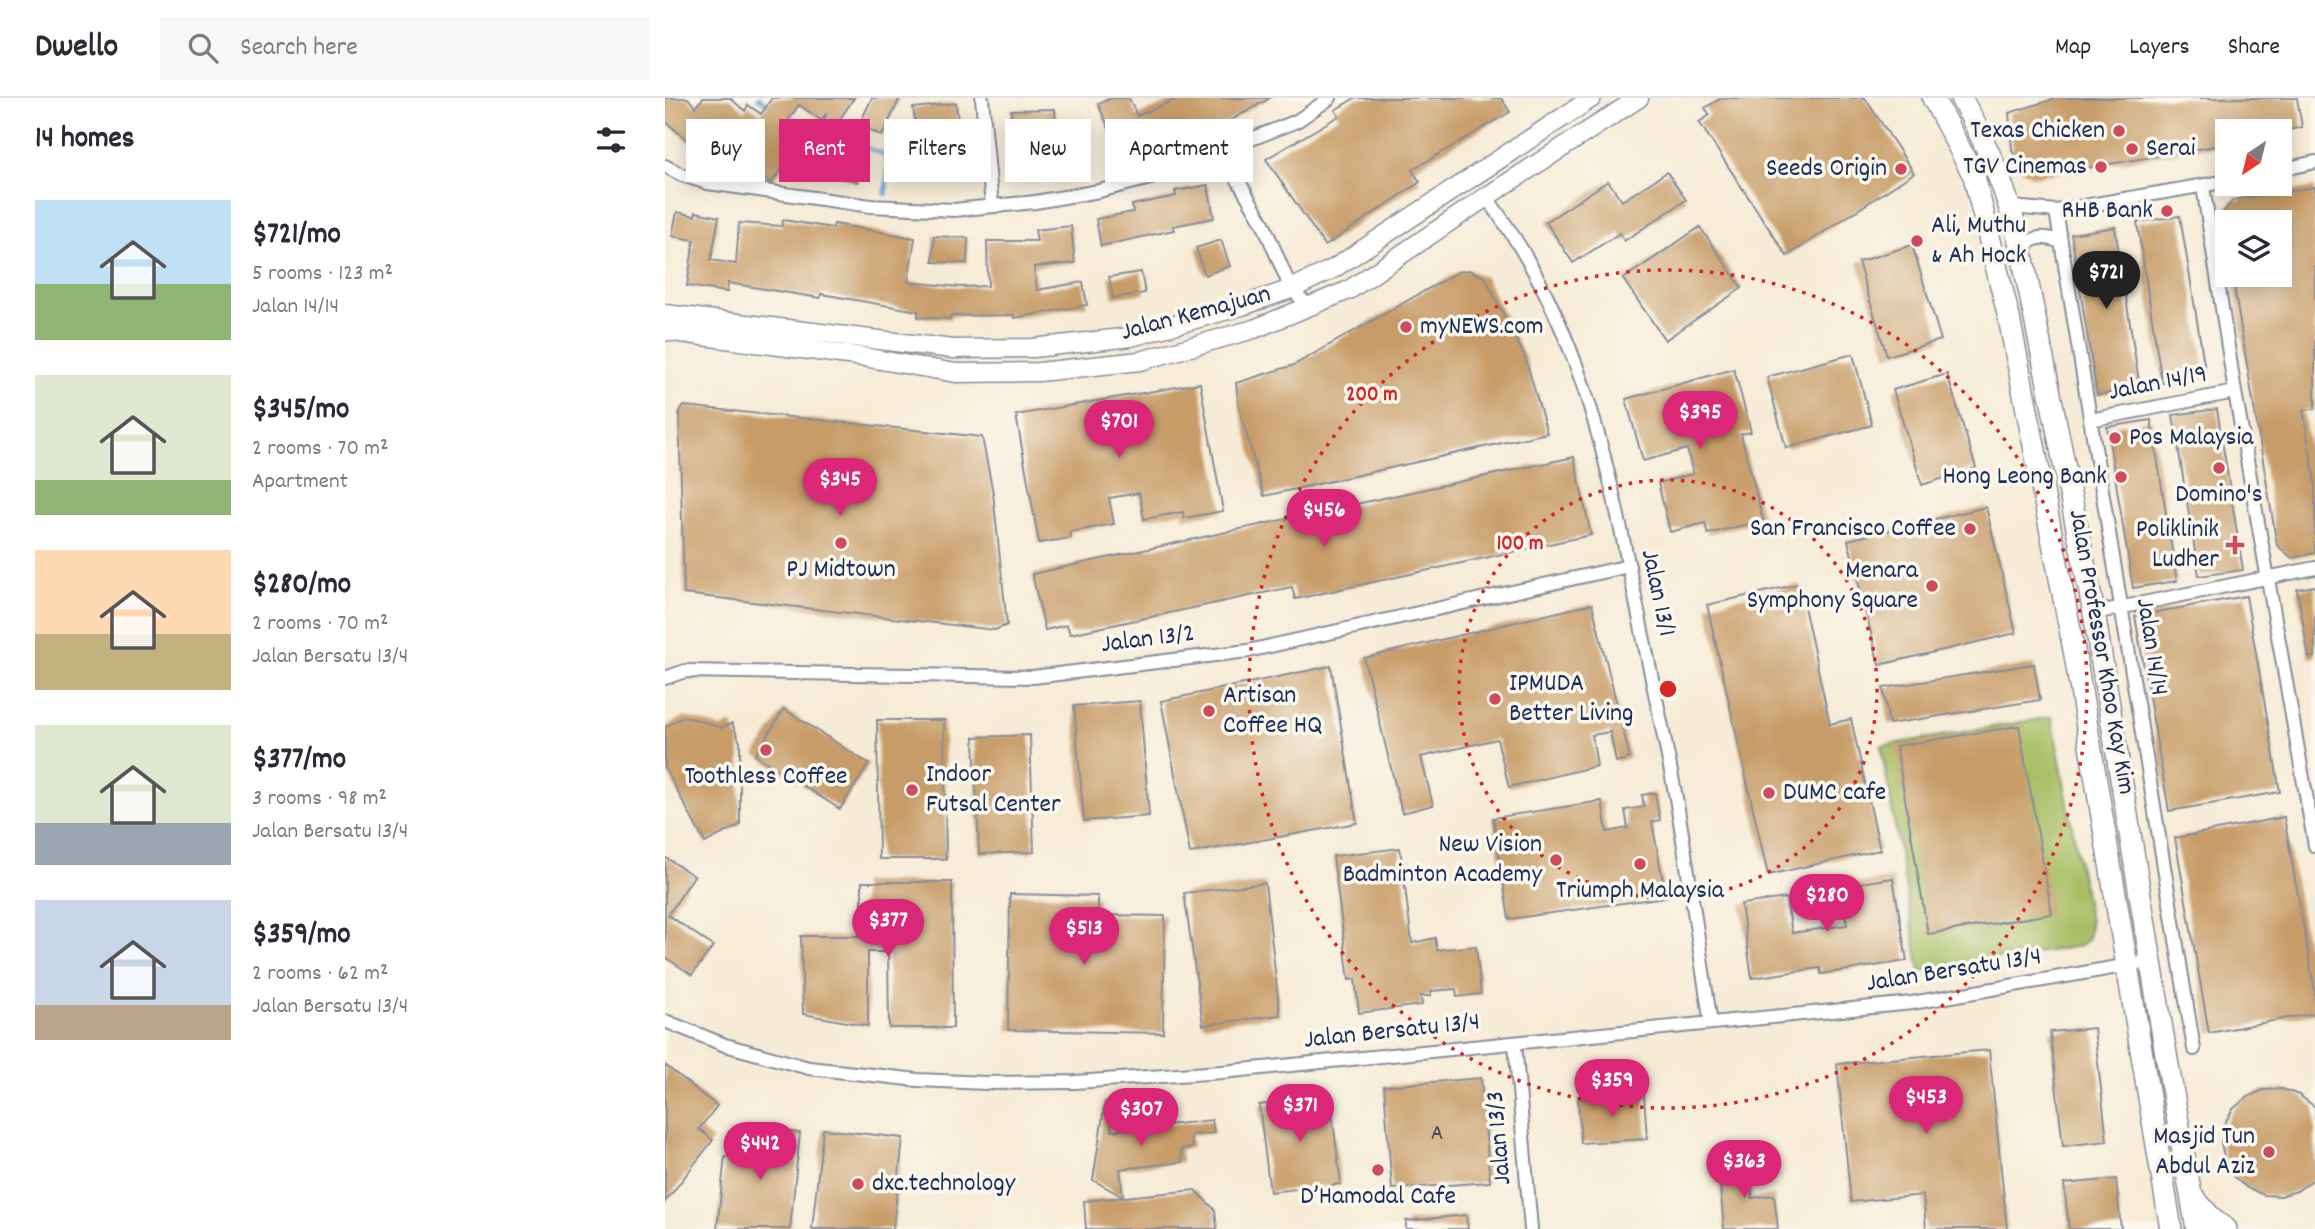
<!DOCTYPE html>
<meta charset="utf-8">
<style>
:root{--surface:#fff;--page:#f7f7f7;--text:#2b2b33;--muted:#7c7c81;--line:#e1e1e2;--accent:#db2777}
body{margin:0;font-family:Dekko,sans-serif;background:var(--page);color:var(--text);height:100vh;display:flex;flex-direction:column;font-size:26px;white-space:nowrap}
*{box-sizing:border-box;margin:0}
p{font-size:23px;color:var(--muted)}
.icon{flex:none;width:38px;height:38px;fill:none;stroke:currentColor;stroke-width:2;stroke-linecap:round;stroke-linejoin:round}
.map{position:relative;flex:1;overflow:hidden}
.drawer{display:flex;flex-direction:column;background:var(--surface);width:665px}
.drawer>*{flex:none}
.guide{position:absolute;left:21px;top:21px;width:665px;height:63px;display:flex;gap:14px}
.needle{width:46px;rotate:215deg}
.tools{position:absolute;left:1550px;top:21px;display:grid;gap:14px}
.tools a{display:grid;place-items:center;width:77px;height:77px;border-radius:0px;background:var(--surface);box-shadow:0 4px 18px #0003;font-size:35px}
.price{position:absolute;translate:-50% -60px;padding:0 16px;border-radius:24px;background:var(--accent);color:#fff;font-size:23px;line-height:46px;filter:drop-shadow(0 2px 4px #0008)}
.price::after{content:'';position:absolute;left:50%;top:42px;width:21px;height:16px;margin-left:-10px;background:inherit;clip-path:polygon(0 0,100% 0,50% 100%)}
.price.selected{background:#222;color:#fff}
ul{padding:0;list-style:none}
li{display:flex;align-items:center;gap:21px;height:175px;padding:0 35px}
li span{display:grid;place-items:center;flex:none;width:196px;height:140px;border-radius:0px;color:#555}
li>.icon{margin-inline-start:auto}
span .icon{width:84px;height:84px;fill:#fffc;stroke-width:1}
li b{font-size:30px}
h2{display:flex;justify-content:space-between;align-items:center;height:84px;padding:0 35px;font-size:30px}
.chip{padding:0 24px;border-radius:0px;background:var(--surface);box-shadow:0 4px 18px #0003;font-size:24px;line-height:63px}
.chip.selected{background:var(--accent);color:#fff}
header{display:flex;align-items:center;gap:42px;box-sizing:border-box;height:98px;padding:0 35px;background:var(--surface);border-bottom:2px solid var(--line)}
header strong{font-size:33px}
nav{display:flex;gap:38px;margin-inline-start:auto;font-size:24px}
.search{width:490px;height:63px;background:var(--page);display:flex;align-items:center;gap:18px;box-sizing:border-box;padding:0 24px;border-radius:0px;color:var(--muted);font-size:26px}
main{display:flex;flex:1;min-height:0}
.map>svg:first-child{display:block}
</style>
<header>
<strong>Dwello</strong>
<div class="search"><svg class="icon" aria-label="search" viewBox="0 0 24 24"><circle cx="10" cy="10" r="6"/><path d="M15 15l6 6"/></svg>Search here</div>
<nav><a>Map</a><a>Layers</a><a>Share</a></nav>
</header>
<main>
<section class="drawer">
<h2>14 homes<svg class="icon" aria-label="filters" viewBox="0 0 24 24"><path d="M4 7h16M4 17h16"/><circle cx="9" cy="7" r="2"/><circle cx="15" cy="17" r="2"/></svg></h2>
<ul>
<li><span style="background:linear-gradient(#bfe0f5 60%,#8fb573 0)"><svg class="icon" aria-label="home" viewBox="0 0 24 24"><path d="M3 11l9-7 9 7M6 9v11h12V9"/></svg></span><div><b>$721/mo</b><p>5 rooms · 123 m²</p><p>Jalan 14/14</p></div></li>
<li><span style="background:linear-gradient(#dfe7d0 75%,#8fb573 0)"><svg class="icon" aria-label="home" viewBox="0 0 24 24"><path d="M3 11l9-7 9 7M6 9v11h12V9"/></svg></span><div><b>$345/mo</b><p>2 rooms · 70 m²</p><p>Apartment</p></div></li>
<li><span style="background:linear-gradient(#ffd9b3 60%,#c2b280 0)"><svg class="icon" aria-label="home" viewBox="0 0 24 24"><path d="M3 11l9-7 9 7M6 9v11h12V9"/></svg></span><div><b>$280/mo</b><p>2 rooms · 70 m²</p><p>Jalan Bersatu 13/4</p></div></li>
<li><span style="background:linear-gradient(#dfe7d0 70%,#9aa5b1 0)"><svg class="icon" aria-label="home" viewBox="0 0 24 24"><path d="M3 11l9-7 9 7M6 9v11h12V9"/></svg></span><div><b>$377/mo</b><p>3 rooms · 98 m²</p><p>Jalan Bersatu 13/4</p></div></li>
<li><span style="background:linear-gradient(#c9d6e8 75%,#b9a48a 0)"><svg class="icon" aria-label="home" viewBox="0 0 24 24"><path d="M3 11l9-7 9 7M6 9v11h12V9"/></svg></span><div><b>$359/mo</b><p>2 rooms · 62 m²</p><p>Jalan Bersatu 13/4</p></div></li>
</ul>
</section>
<div class="map">
<svg width="1650" height="1131" viewBox="0 0 1650 1131">
<rect width="100%" height="100%" fill="#fbf7ec"/>
<filter id="ink" filterUnits="userSpaceOnUse"><feTurbulence type="fractalNoise" baseFrequency=".0143" numOctaves="2"/><feDisplacementMap in="SourceGraphic" scale="14" xChannelSelector="R" yChannelSelector="G"/><feConvolveMatrix kernelMatrix="1 2 1 2 8 2 1 2 1" color-interpolation-filters="sRGB"/></filter>
<filter id="wash" filterUnits="userSpaceOnUse"><feTurbulence type="fractalNoise" baseFrequency=".00686" numOctaves="4" result="noise"/><feDisplacementMap in="SourceGraphic" scale="28" xChannelSelector="R" yChannelSelector="G"/><feGaussianBlur stdDeviation="1.57" result="paint"/><feColorMatrix in="noise" values="0 0 0 0 0 0 0 0 0 0 0 0 0 0 0 0 0 1.4 0 .05"/><feComposite in="paint" operator="in"/></filter>
<g filter="url(#wash)">
<rect width="100%" height="100%" fill="#f6ebd6"/>
<path fill="#a7be64" stroke="#617661" stroke-width="2" d="M1387 619 1425 825 1423 841 1415 848 1255 873 1216 648Z"/>
<g fill="none" stroke-linecap="round" stroke-linejoin="round">
<path stroke="#5fa5d5" stroke-width="4.5" d="M94 0 107 9
M121 17 147 30 218 56 223 65 221 96"/>
</g>
<g id="blocks">
<path fill="#c79c67" d="M0 0H23L30 9 38 0H65L80 13 83 7 96 16 107 0H189L160 43 201 58 192 84 144 68 161 16 156 22 134 7 122 24 142 40 106 85 80 67 87 58 47 29 30 49 0 23Z
M207 0H235L217 38 194 27Z
M446 0H464L472 18 513 0H605L563 24 505 50 499 35 455 55 433 6Z
M690 0H836L845 14 747 72 755 84 660 148 601 61 674 18 670 12Z
M1057 0H1200L1249 75 1122 158 1034 24 1045 17 1040 10Z
M1392 0H1632L1637 29 1621 33H1563V46L1368 79 1357 72 1347 52 1344 15Z
M291 5 294 31 252 35 248 10Z
M390 11 392 47 418 46 419 75 377 76 376 38 347 39 346 12Z
M251 50 296 54 294 83 249 79Z
M1002 74 1021 102 959 143 955 135 908 165 881 124 943 83 957 103Z
M543 87 549 120 508 128 509 132 436 148 431 121 468 114 467 107 511 98 510 93Z
M1650 89V311L1638 312 1650 384V455L1627 460 1612 447 1567 177H1615V124H1558L1557 116 1568 102Z
M12 114 30 118 31 114 54 119 46 162 71 166 74 125 117 128 118 122 168 130 169 126 250 140 243 184 296 189 323 188 322 143H372L370 132 406 128 410 165 369 169 372 192 418 184 422 207 349 220V217L285 218V221L253 219V213L156 196 155 200 63 185 62 194 22 188 29 142 7 138Z
M1515 118 1541 278 1497 285 1472 124Z
M1035 129 1077 190 1000 242 958 181Z
M1450 129 1475 290 1432 297 1406 136Z
M269 138 303 140 302 165 268 164Z
M556 142 565 168 540 177 531 150Z
M1247 147 1276 242 1222 258 1193 164Z
M804 172 820 179 860 259 882 335 599 398 574 309 571 285 629 267 793 174Z
M476 174 480 195 448 200 444 179Z
M1188 256 1207 327 1121 350 1102 279Z
M1069 271 1086 334 1076 336 1098 422 1043 436 1040 425 1005 434 993 385 1028 376 1022 351 978 363 961 301Z
M1282 276 1311 370 1257 387 1228 292Z
M535 285 558 413 519 420 518 414 479 421 474 395 444 400 449 426 405 434 406 440 374 445 351 317Z
M19 308 317 339 328 395 342 527 330 532 19 496 14 314Z
M1552 311 1578 472 1534 478 1508 317Z
M1486 322 1512 483 1468 490 1442 329Z
M909 359 926 437 630 501 627 489 405 536 402 527 380 532 367 476Z
M1321 409 1351 535 1214 567 1183 442Z
M1134 486 1165 626 1186 621 1215 752 1103 777 1042 507Z
M1650 488V559L1644 560 1632 491Z
M1581 498 1615 694 1504 713 1470 518Z
M927 506 965 660 951 664 945 634 927 637 932 668 844 689 832 641 756 659 768 707 737 715 699 560Z
M1369 566 1375 602 1224 626 1218 590Z
M666 568 692 725 525 755 496 603Z
M475 603 484 718 419 723 409 608Z
M119 611 204 666 175 711 90 657Z
M18 619 30 621 56 630 67 625 75 644V727L40 745 0 670V629Z
M212 622H279L281 761H214Z
M1354 628 1387 816 1263 836 1231 648Z
M365 637 369 754 314 756 309 639Z
M990 695 995 722 987 724 1001 799 844 821 828 720 937 703 942 734 963 730 960 712 979 709 977 697Z
M1619 719 1650 894V915L1544 935 1510 740Z
M735 750 747 845 770 840 772 852 811 848 816 896 792 899 791 891 766 893V898H756L757 907 694 915 690 881 684 882 668 758Z
M0 759 29 778 3 817 48 848 27 877 0 859Z
M1228 780 1242 863 1156 876 1155 870 1087 880 1076 806 1121 800 1127 835 1182 827 1176 788Z
M197 784H287L288 930H224L223 854H203V928L138 916 136 838H197Z
M600 785 615 917 538 927 519 795Z
M345 796 433 798V817L500 818 498 935 343 932Z
M1429 930 1442 1043 1398 1048 1385 934Z
M1324 952 1342 1131H1261L1258 1097 1186 1104 1172 966Z
M0 967 52 1008 34 1031 48 1042 0 1104Z
M816 980 825 1084 727 1091 719 988Z
M1617 991 1634 997 1650 1009V1080L1632 1093 1616 1098 1599 1097 1582 1090 1568 1078 1560 1063 1556 1045 1559 1027 1568 1011 1582 999 1598 992Z
M979 997 982 1041 916 1045 913 1001Z
M665 999 676 1086 605 1094 594 1007Z
M440 1004H443L447 1033 547 1022 549 1035 526 1037 527 1050 516 1051 517 1064 455 1071 458 1099 428 1082Z
M80 1029 135 1035 125 1131H52L60 1058 77 1060Z
M158 1031 238 1040 228 1131H147Z
M1084 1063 1087 1100 1109 1097 1113 1131H1059L1053 1065Z
M1451 1081 1456 1131H1404L1399 1086Z
M530 1092 550 1112 552 1131H421L419 1103Z
M801 1117 803 1131H741V1123Z"/>
</g>
</g>
<g filter="url(#ink)">
<use href="#blocks" fill-opacity="0" stroke="#888d9a" stroke-width="2"/>
<g fill="none" stroke-linecap="round" stroke-linejoin="round">
<defs>
<path id="street" d="M317 0 327 108
M556 53 598 125 626 191 645 209
M0 68 17 77 43 85 206 108 289 112 370 104 434 93 490 79 632 23 665 0
M1615 72 1650 64
M1538 88 1570 294 1650 748
M821 99C919 228 943 369 975 523 987 582 1000 641 1011 700 1024 775 1034 850 1046 925
M1347 109 1391 113 1563 83
M1391 113 1529 951
M1356 151C1369 137 1379 138 1396 144
M1425 322 1570 294
M1429 515 1650 470
M0 580 20 573 368 579 583 553 964 468
M0 923 60 947 144 970 253 982 321 985 410 984 557 974 1247 905 1487 863
M850 945 866 1131"/>
<path id="secondary" d="M0 216 288 251 368 250 466 239 577 208 626 191 668 171 927 0
M0 233 198 259 291 275 374 274 475 263 589 231 684 192 821 99 974 0"/>
<path id="primary" d="M1268 0 1309 78 1344 220 1410 557 1506 1131
M1296 0C1324 50 1343 95 1356 151L1429 515 1501 956 1532 1131
M1528 1099 1549 1123 1561 1131"/>
</defs>
<use href="#street" stroke="#888d9a" stroke-width="16"/>
<use href="#secondary" stroke="#888d9a" stroke-width="21"/>
<use href="#primary" stroke="#888d9a" stroke-width="24"/>
<use href="#street" stroke="#fff" stroke-width="12"/>
<use href="#secondary" stroke="#fff" stroke-width="18"/>
<use href="#primary" stroke="#fff" stroke-width="21"/>
</g>
</g>
<g fill="none" stroke="#d62828" stroke-width="3.5" stroke-dasharray="3.5 7">
<circle cx="1003" cy="591" r="209"/>
<circle cx="1003" cy="591" r="419"/>
</g>
<g fill="#d1495b" stroke="#fbf7ec" stroke-width="2.5">
<circle cx="1454" cy="33" r="7"/>
<circle cx="1467" cy="51" r="7"/>
<circle cx="1436" cy="69" r="7"/>
<circle cx="1236" cy="71" r="7"/>
<circle cx="1502" cy="113" r="7"/>
<circle cx="1252" cy="143" r="7"/>
<circle cx="741" cy="229" r="7"/>
<circle cx="1450" cy="340" r="7"/>
<circle cx="1554" cy="370" r="7"/>
<circle cx="1456" cy="379" r="7"/>
<circle cx="1305" cy="431" r="7"/>
<circle cx="176" cy="445" r="7"/>
<path d="M1566.5 436.5h7v7h7v7h-7v7h-7v-7h-7v-7h7z"/>
<circle cx="1267" cy="488" r="7"/>
<circle cx="830" cy="601" r="7"/>
<circle cx="544" cy="613" r="7"/>
<circle cx="101" cy="652" r="7"/>
<circle cx="247" cy="692" r="7"/>
<circle cx="1104" cy="695" r="7"/>
<circle cx="891" cy="762" r="7"/>
<circle cx="975" cy="766" r="7"/>
<circle cx="1604" cy="1054" r="7"/>
<circle cx="713" cy="1072" r="7"/>
<circle cx="193" cy="1086" r="7"/>
</g>
<g text-anchor="middle" dominant-baseline="central" stroke-width="7" stroke-linejoin="round" paint-order="stroke">
<g font-size="23" fill="#464a60">
<text x="772" y="1036">A</text>
</g>
<g font-size="26" fill="#1b2f5e" stroke="#fbf7ec" text-anchor="end">
<text x="1440" y="33">Texas Chicken</text>
<text x="1481" y="51" text-anchor="start">Serai</text>
<text x="1422" y="69">TGV Cinemas</text>
<text x="1222" y="71">Seeds Origin</text>
<text x="1488" y="113">RHB Bank</text>
<text x="1266" y="128" text-anchor="start">Ali, Muthu<tspan x="1266" dy="30">&amp; Ah Hock</tspan></text>
<text x="755" y="229" text-anchor="start">myNEWS.com</text>
<text x="1464" y="340" text-anchor="start">Pos Malaysia</text>
<text x="1442" y="379">Hong Leong Bank</text>
<text x="1554" y="397" text-anchor="middle">Domino's</text>
<text x="1291" y="431">San Francisco Coffee</text>
<text x="1554" y="432">Poliklinik<tspan x="1554" dy="30">Ludher</tspan></text>
<text x="176" y="472" text-anchor="middle">PJ Midtown</text>
<text x="1253" y="473">Menara<tspan x="1253" dy="30">Symphony Square</tspan></text>
<text x="844" y="586" text-anchor="start">IPMUDA<tspan x="844" dy="30">Better Living</tspan></text>
<text x="558" y="598" text-anchor="start">Artisan<tspan x="558" dy="30">Coffee HQ</tspan></text>
<text x="261" y="677" text-anchor="start">Indoor<tspan x="261" dy="30">Futsal Center</tspan></text>
<text x="101" y="679" text-anchor="middle">Toothless Coffee</text>
<text x="1118" y="695" text-anchor="start">DUMC cafe</text>
<text x="877" y="747">New Vision<tspan x="877" dy="30">Badminton Academy</tspan></text>
<text x="975" y="793" text-anchor="middle">Triumph Malaysia</text>
<text x="1590" y="1039">Masjid Tun<tspan x="1590" dy="30">Abdul Aziz</tspan></text>
<text x="207" y="1086" text-anchor="start">dxc.technology</text>
<text x="713" y="1099" text-anchor="middle">D’Hamodal Cafe</text>
</g>
<g font-size="26" fill="#1b2f5e" stroke="#fbf7ec">
<text transform="translate(531 216) rotate(-15)">Jalan Kemajuan</text>
<text transform="translate(1493 286) rotate(-11)">Jalan 14/19</text>
<text transform="translate(992 495) rotate(78)">Jalan 13/1</text>
<text transform="translate(483 542) rotate(-7)">Jalan 13/2</text>
<text transform="translate(1486 549) rotate(81)">Jalan 14/14</text>
<text transform="translate(1436 554) rotate(80)">Jalan Professor Khoo Kay Kim</text>
<text transform="translate(1289 873) rotate(-9)">Jalan Bersatu 13/4</text>
<text transform="translate(727 934) rotate(-6)">Jalan Bersatu 13/4</text>
<text transform="translate(835 1040) rotate(-95)">Jalan 13/3</text>
</g>
</g>
<circle cx="1003" cy="591" r="10" fill="#d62828" stroke="#fbf7ec" stroke-width="3.5"/>
<g font-size="21" text-anchor="middle" font-weight="bold" fill="#d62828" stroke="#fbf7ec" stroke-width="7" stroke-linejoin="round" paint-order="stroke">
<text x="707" y="302">200 m</text>
<text x="855" y="451">100 m</text>
</g>
</svg>
<div class="tools">
<a><svg class="needle" viewBox="-14 -14 28 28"><path d="M0-13l5 13h-10z" fill="#e53935"/><path d="M0 13l5-13h-10z" fill="#7c7c81"/></svg></a>
<a><svg class="icon" aria-label="layers" viewBox="0 0 24 24"><path d="M12 4l9 5-9 5-9-5zM3 14l9 5 9-5"/></svg></a>
</div>
<b class="price selected" style="left:1441px;top:213px">$721</b>
<b class="price" style="left:1035px;top:353px">$395</b>
<b class="price" style="left:454px;top:362px">$701</b>
<b class="price" style="left:175px;top:420px">$345</b>
<b class="price" style="left:659px;top:451px">$456</b>
<b class="price" style="left:1162px;top:836px">$280</b>
<b class="price" style="left:223px;top:861px">$377</b>
<b class="price" style="left:419px;top:869px">$513</b>
<b class="price" style="left:947px;top:1021px">$359</b>
<b class="price" style="left:1261px;top:1038px">$453</b>
<b class="price" style="left:635px;top:1046px">$371</b>
<b class="price" style="left:476px;top:1050px">$307</b>
<b class="price" style="left:95px;top:1084px">$442</b>
<b class="price" style="left:1079px;top:1102px">$363</b>
<div class="guide">
<a class="chip">Buy</a>
<a class="chip selected">Rent</a>
<a class="chip">Filters</a>
<a class="chip">New</a>
<a class="chip">Apartment</a>
</div>
</div>
</main>
